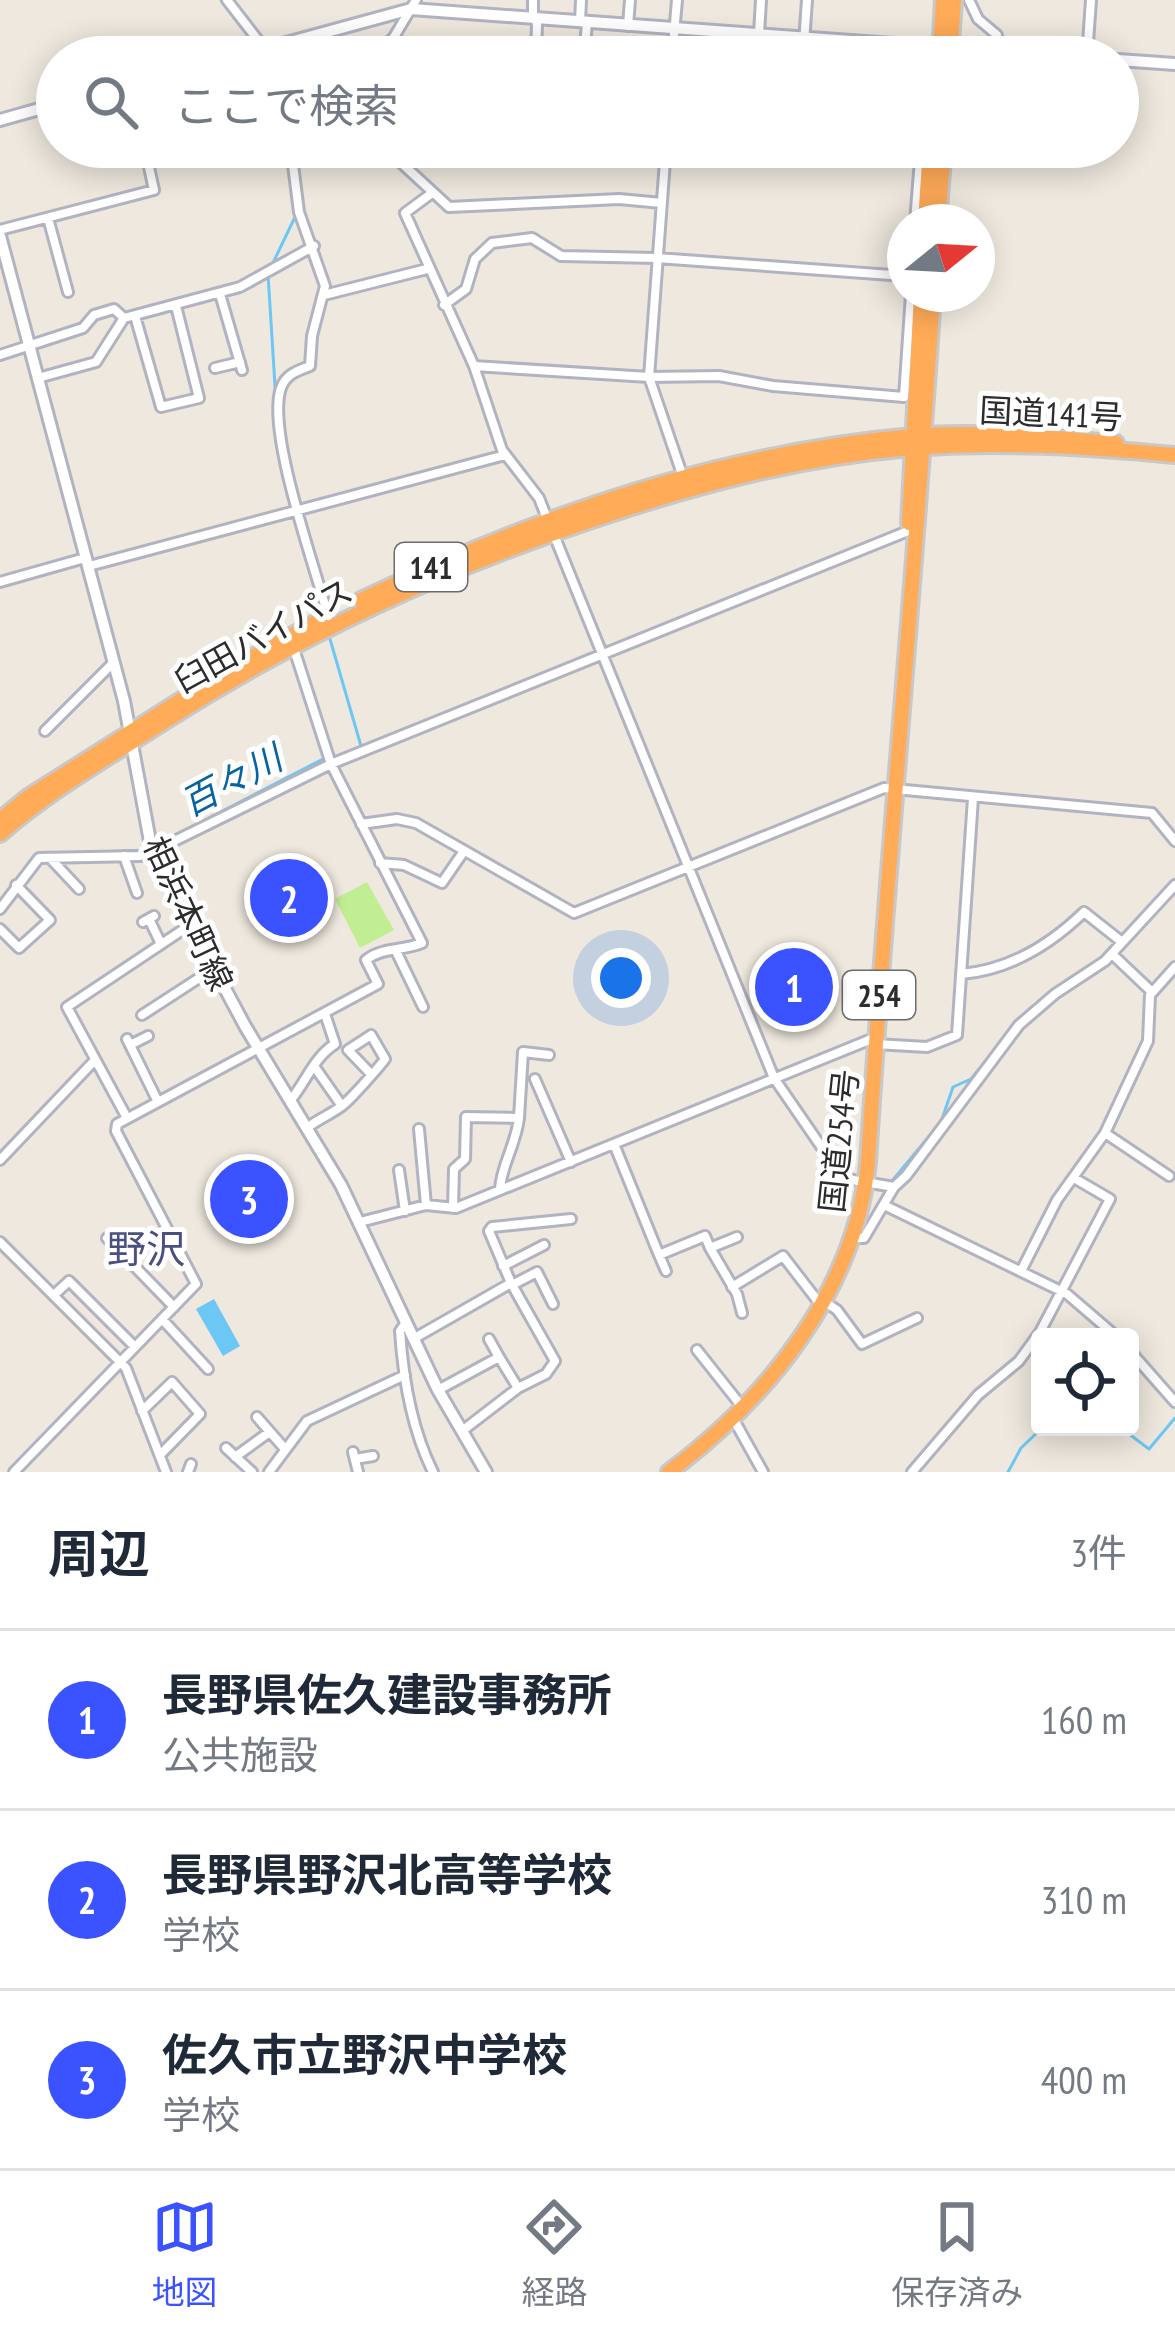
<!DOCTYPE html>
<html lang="ja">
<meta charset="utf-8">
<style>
body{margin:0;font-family:"PT Sans Narrow","Noto Sans JP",sans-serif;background:#f6f6f7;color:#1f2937}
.controls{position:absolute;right:36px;bottom:36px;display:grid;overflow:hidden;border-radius:12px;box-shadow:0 6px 30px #0003}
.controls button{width:108px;height:108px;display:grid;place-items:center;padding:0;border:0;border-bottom:3px solid #e0e1e3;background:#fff;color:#1f2937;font:60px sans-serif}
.compass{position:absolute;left:887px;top:204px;width:108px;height:108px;border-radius:50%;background:#fff;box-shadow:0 6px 30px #0003;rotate:72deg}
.you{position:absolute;left:621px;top:978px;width:42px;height:42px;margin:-30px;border:9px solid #fff;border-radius:50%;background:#1a73e8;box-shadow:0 0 0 18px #1a73e833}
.badge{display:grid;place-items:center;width:78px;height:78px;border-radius:50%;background:#3a52ff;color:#fff;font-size:39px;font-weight:700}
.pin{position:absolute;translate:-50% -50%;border:6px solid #fff;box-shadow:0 3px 12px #0006}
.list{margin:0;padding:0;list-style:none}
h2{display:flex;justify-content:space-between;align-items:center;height:156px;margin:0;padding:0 48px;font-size:51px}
h2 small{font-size:39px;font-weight:400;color:#747a83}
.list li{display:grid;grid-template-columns:78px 1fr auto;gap:36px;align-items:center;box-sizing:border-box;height:180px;padding:0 48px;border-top:3px solid #e0e1e3}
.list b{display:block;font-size:45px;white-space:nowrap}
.list p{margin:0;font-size:39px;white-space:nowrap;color:#747a83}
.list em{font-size:39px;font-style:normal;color:#747a83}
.icon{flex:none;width:66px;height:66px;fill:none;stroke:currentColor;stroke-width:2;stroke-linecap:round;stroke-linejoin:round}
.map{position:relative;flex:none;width:1175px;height:1472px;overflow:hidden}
.search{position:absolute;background:#fff;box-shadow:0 6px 30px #0003;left:36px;right:36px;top:36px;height:132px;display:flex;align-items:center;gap:30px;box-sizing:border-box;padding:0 42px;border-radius:66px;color:#747a83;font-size:45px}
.sheet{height:696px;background:#fff}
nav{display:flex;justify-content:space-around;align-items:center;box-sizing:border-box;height:168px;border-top:3px solid #e0e1e3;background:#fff;font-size:33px;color:#747a83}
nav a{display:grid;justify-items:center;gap:6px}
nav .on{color:#3a52ff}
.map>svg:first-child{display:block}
.pitch{fill:#c2ee93}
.water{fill:#6dc7f4}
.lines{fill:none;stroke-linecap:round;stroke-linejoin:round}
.stream{stroke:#6dc7f4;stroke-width:3}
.street-casing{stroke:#b2b3c0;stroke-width:14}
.secondary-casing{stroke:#b2b3c0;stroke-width:16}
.highway-casing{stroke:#c8c8c8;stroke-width:20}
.street{stroke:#fff;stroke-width:8}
.secondary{stroke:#fff;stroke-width:10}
.highway{stroke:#ffab58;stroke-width:14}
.labels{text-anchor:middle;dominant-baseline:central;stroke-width:10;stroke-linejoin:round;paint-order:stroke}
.shield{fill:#fff;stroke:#6b6b6b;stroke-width:3}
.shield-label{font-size:30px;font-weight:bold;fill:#2c2c2c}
.street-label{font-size:33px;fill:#2c2c2c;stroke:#fff}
.water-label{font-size:36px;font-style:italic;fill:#0764a4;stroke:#fff}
.quarter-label{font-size:39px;fill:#4a507f;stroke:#fff}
</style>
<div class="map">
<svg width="1175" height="1472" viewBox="0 0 1175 1472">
<rect width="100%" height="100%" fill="#eee8de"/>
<path class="pitch" d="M 367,882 L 394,930 L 360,948 L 335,899 Z"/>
<path class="water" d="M 214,1299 L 240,1346 L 223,1356 L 196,1309 Z"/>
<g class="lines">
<path class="stream" d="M 221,0 L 256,46
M 290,162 L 298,147
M 272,265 L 295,217 L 293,196
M 268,274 L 276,402
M 276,429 L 281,461
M 312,574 L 319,602
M 330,639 L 361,746 L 356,751
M 159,844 L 325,758
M 2,901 L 36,855 L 145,850
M 1103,958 L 1112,948 L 1153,985
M 871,1216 L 892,1181 L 941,1122 L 953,1087 L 971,1079 L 1019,1020 L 1070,980
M 1108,1427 L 1129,1434 L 1149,1449 L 1175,1418
M 1008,1472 L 1021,1448 L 1043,1427"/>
<g class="street-casing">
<path id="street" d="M 227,0 L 271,57
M 533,0 L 533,14 L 537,24 L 536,57
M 969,0 L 978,19 L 997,35 L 998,50
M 580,22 L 581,0
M 628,26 L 630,0
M 759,34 L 761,0
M 374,57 L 394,37 L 416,0
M 584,57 L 587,23
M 672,57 L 677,0
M 718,57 L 719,32
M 803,57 L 807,0
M 1087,57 L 1091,0
M 305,147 L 293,165 L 299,212 L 325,286 L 312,336 L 310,366 C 297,371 286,374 281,388 C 266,431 315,567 328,616
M 384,147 L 449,207 L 619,199 L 662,203
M 666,147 L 649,377 L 684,480
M 432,193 L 405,213 L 474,366 L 502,450 L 539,498 L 548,521
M 48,218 L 68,292
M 915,222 L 921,147
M 0,230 L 154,190 L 147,158
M 220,294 L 242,370
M 324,295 L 427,269
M 444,305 L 466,289 L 475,259 L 492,243 L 532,238 L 561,256 L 657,258 L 905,276
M 135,316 L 161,407 L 199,398 L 176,306
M 0,355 L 83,328 L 94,315 L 114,309 L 124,318 L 240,287 L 314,246
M 474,366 L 649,377 L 719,376 L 773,386 L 904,397 L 911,294
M 215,368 L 240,362
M 38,378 L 96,362 L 124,318
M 554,535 L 774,1078 L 840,1174 L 847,1179 L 894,1187
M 89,566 L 505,455
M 0,582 L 85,558
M 45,731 L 113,663
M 361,824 L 397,819 L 416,823 L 574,913 L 884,788 L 1152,813 L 1175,841
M 124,856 L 137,893
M 50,858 L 79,889
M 380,863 L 404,865 L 442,883 L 464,851
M 0,909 L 39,858 L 140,856 L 152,852 L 331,764 L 908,531
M 149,919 L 161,944
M 143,922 L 154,916
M 0,929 L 19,948 L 50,920 L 16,885
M 396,951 L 423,1007
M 1112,954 L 1152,992
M 961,974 C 1009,970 1050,945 1084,912 L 1122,942
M 142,1015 L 213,969
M 127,1039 L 158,1102
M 875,1044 L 927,1047 L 957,1035 L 973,798
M 130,1045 L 148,1036
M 314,1066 L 342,1106
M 535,1079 L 571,1162
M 290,1101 C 306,1082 314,1057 335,1044 L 325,1014
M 127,1118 L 67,1007 L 190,925
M 519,1118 L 523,1052 L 549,1055
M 307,1128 C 318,1119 332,1114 343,1105 C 351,1099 380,1066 385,1059 L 371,1035 L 348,1050 L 370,1073
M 419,1129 L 426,1205
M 1105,1133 L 1169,1176
M 614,1144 L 659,1255 L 705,1236 L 710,1248 L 737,1237
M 0,1160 L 95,1060
M 399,1170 L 405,1211
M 884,1205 L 1067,1294 L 1117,1337
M 453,1208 L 454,1169 L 465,1159 L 466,1117 L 519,1118 C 516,1145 501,1166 500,1189
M 360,1222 L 426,1205 L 456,1208 L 874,1038
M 107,1238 L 174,1307
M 853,1238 L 864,1238 L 894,1187 L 906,1176 L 1019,1025 L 1055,994 L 1105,961 L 1175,885
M 0,1242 L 126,1368 L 166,1472
M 710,1248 L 737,1294 L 742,1313
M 659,1255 L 666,1271
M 503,1266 L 544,1245
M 1021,1271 L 1057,1200 L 1105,1133 L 1148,1041 L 1150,995 L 1175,967
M 512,1285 L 537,1272 L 553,1304
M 732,1287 L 783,1256 L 820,1304
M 54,1295 L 69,1281 L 135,1347
M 825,1302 L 837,1310 L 862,1344 L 917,1318
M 162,1319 L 208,1369
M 405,1324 L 400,1331 C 403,1377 412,1430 433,1472
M 413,1339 L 511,1283 L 489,1231 L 492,1227 L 571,1219
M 489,1339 L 499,1357
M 697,1350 L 743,1408
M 1130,1351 L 1175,1402
M 438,1390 L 499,1357 L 518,1388
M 142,1411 L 172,1382 L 200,1414 L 160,1455
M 257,1417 L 285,1449
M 734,1420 L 763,1472
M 462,1431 L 518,1388 L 546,1374 L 555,1361 L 511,1283
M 226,1448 L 252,1472
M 353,1452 L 358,1472
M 235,1457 L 268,1433
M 355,1459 L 373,1456
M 14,1472 L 196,1284 L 116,1131 L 117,1124 L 378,984 L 366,960 C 382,947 403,951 422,943 L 331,764 L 293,646
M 188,1472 L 191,1464
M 269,1472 L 307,1421 L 405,1375
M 912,1472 L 978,1395 L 1019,1361 L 1040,1332 L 1110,1199 L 1074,1178"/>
</g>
<g class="secondary-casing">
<path id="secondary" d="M 235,57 L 411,9 L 1072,57
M 1118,60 L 1175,64
M 0,120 L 57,104
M 0,236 L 124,701 L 152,852 L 245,1026 L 341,1185 L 438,1390 L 486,1472"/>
</g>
<g class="highway-casing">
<path id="highway" d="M 940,57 L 943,0
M 950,57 L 954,0
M 925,222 L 930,147
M 938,222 L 944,147
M 909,523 L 921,294
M 361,600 C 532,518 724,452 914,436 C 981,430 1049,438 1116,443
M 229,670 L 320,620
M 0,820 L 28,797 L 205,685
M 0,834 C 50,790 109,757 165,721 C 300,635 440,570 592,520 C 696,485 801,457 911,448 C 998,441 1088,447 1175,455
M 669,1472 C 769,1397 856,1289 868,1162 C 886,872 915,584 933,294"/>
</g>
<use href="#street" class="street"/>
<use href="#secondary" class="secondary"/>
<use href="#highway" class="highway"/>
</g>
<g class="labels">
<g class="shield">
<rect x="395" y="543" width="72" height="48" rx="9"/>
<rect x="843" y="971" width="72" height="48" rx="9"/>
</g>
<g class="shield-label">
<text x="431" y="567">141</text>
<text x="879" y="995">254</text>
</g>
<g class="street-label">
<text transform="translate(1051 413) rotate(3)">国道141号</text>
<text transform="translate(263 635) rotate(-29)">臼田バイパス</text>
<text transform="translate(189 913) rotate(65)">相浜本町線</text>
<text transform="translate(838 1141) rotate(-84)">国道254号</text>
</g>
<g class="water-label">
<text transform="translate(231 780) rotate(-28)">百々川</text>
</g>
<g class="quarter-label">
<text x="146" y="1248">野沢</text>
</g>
</g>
</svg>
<div class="controls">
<button><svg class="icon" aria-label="locate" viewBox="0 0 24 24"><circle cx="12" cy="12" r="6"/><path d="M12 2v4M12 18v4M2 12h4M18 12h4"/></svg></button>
</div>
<svg class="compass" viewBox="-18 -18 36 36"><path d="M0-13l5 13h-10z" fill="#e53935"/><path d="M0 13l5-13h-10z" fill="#747a83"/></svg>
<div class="you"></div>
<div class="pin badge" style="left:794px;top:987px">1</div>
<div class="pin badge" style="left:289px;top:898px">2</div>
<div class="pin badge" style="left:249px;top:1199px">3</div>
<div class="search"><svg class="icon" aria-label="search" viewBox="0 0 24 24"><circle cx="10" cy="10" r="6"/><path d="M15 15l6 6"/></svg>ここで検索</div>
</div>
<section class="sheet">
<h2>周辺<small>3件</small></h2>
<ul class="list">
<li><span class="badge">1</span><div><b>長野県佐久建設事務所</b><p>公共施設</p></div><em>160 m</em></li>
<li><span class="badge">2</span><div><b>長野県野沢北高等学校</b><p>学校</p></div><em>310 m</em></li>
<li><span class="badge">3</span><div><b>佐久市立野沢中学校</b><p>学校</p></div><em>400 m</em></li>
</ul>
</section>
<nav>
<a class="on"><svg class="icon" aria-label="map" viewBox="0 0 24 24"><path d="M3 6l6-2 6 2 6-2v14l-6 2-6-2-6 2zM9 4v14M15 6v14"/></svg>地図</a>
<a><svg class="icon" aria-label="directions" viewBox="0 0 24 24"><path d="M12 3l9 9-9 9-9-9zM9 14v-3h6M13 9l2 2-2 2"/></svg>経路</a>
<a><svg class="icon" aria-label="saved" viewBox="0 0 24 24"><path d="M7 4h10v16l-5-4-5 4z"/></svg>保存済み</a>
</nav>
